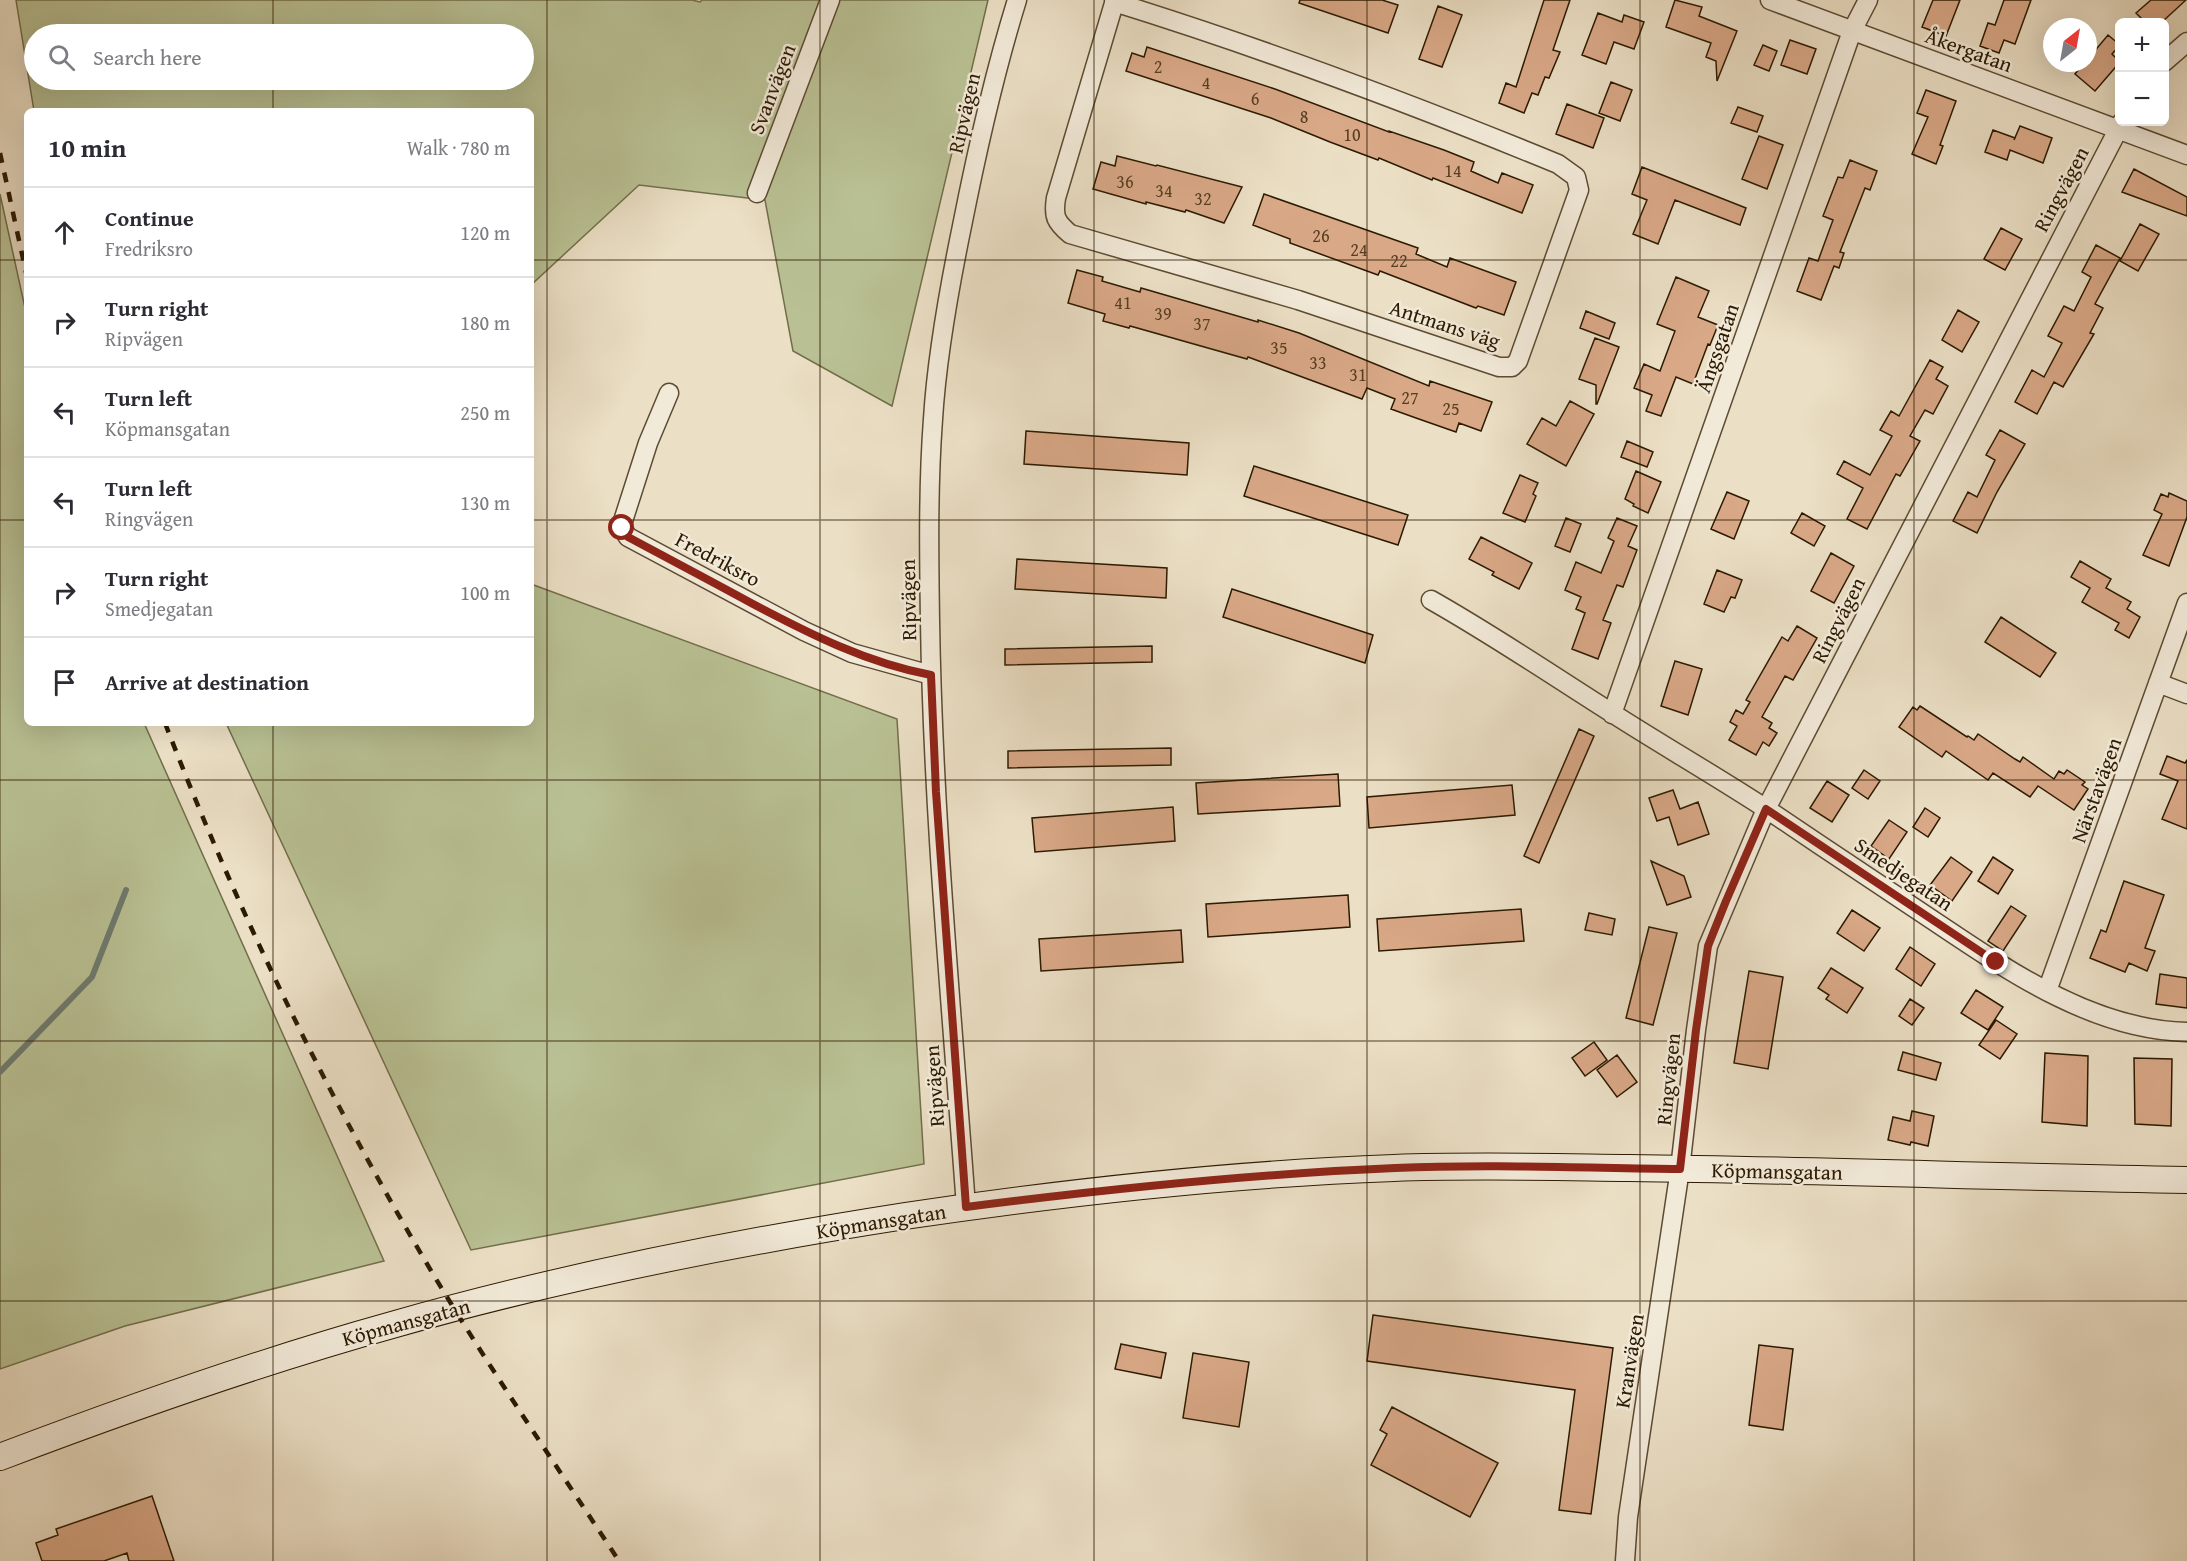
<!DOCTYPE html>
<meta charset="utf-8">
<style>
body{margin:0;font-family:"Gentium Book Plus",serif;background:#f7f7f7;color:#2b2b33}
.controls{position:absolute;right:18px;top:18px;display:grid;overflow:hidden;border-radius:9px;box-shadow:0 6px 24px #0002}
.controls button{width:54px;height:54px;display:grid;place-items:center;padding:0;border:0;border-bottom:2px solid #e1e1e2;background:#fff;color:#2b2b33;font:30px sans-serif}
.compass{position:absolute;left:2043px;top:18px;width:54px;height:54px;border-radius:50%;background:#fff;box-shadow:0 6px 24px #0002;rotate:31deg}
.stop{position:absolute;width:18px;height:18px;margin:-14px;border:4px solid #8f2418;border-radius:50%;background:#fff}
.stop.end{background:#8f2418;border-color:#fff;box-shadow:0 2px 6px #0008}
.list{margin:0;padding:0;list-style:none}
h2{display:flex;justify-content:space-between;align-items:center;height:78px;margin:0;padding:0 24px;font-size:26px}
h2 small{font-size:20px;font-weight:400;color:#7c7c81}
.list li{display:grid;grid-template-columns:39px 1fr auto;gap:18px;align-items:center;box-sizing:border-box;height:90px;padding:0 24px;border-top:2px solid #e1e1e2}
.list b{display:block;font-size:22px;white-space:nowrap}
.list p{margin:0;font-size:20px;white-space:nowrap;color:#7c7c81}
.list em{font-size:20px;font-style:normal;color:#7c7c81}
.icon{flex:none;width:33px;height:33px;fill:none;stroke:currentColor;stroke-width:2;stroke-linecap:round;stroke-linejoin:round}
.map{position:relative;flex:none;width:2187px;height:1561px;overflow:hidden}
.search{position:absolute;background:#fff;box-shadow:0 6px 24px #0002;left:24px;top:24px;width:510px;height:66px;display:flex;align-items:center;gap:15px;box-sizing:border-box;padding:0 21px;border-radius:33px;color:#7c7c81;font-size:22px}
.panel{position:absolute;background:#fff;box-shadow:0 6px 24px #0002;left:24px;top:108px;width:510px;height:618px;border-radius:9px}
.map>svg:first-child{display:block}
.green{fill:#b9c194;stroke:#726e4a;stroke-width:1.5;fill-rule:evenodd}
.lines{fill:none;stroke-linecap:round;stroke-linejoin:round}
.stream{stroke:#6d7b6f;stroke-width:6}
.building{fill:#d9a887;stroke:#2c1a01;stroke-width:1.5}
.street-casing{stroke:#5c4b32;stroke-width:21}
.secondary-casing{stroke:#2c1a01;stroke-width:28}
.street{stroke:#f2ead9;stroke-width:18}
.secondary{stroke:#f2ead9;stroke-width:26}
.rail{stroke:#2c1a01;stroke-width:4.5;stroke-dasharray:10 10;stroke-linecap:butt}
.route{stroke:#8f2418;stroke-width:8}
.grid{fill:none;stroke:#2c1a01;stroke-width:1.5;stroke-opacity:0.55}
.labels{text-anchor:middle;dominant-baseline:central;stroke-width:5;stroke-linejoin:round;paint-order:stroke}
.number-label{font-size:18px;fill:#573e22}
.street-label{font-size:21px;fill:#2c1a01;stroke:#f2ead9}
</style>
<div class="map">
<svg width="2187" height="1561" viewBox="0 0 2187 1561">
<rect width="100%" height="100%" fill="#ebdfc5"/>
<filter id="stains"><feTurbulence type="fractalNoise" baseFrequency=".00333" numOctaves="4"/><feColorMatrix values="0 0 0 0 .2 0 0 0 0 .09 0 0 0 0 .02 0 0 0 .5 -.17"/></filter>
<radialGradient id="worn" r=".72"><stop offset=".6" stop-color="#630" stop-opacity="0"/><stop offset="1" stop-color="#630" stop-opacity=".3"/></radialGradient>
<path class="green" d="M 16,0 L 692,0 L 700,2 L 702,0 L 988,0 L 892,406 L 793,351 L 765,200 L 639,185 L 531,285 L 531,111 L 34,111 ZM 34,34 L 524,34 L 524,80 L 34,80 Z
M 0,194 L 27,317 L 27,723 L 144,723 L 384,1261 L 125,1326 L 0,1369 Z
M 531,584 L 897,719 L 924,1164 L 471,1250 L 226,723 L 531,723 Z"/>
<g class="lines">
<path class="stream" d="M 0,1072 L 92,977 L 126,890"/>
</g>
<path class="building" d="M 1300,0 L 1382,0 L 1398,5 L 1388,33 L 1299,3 Z
M 1544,0 L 1570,0 L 1553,50 L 1560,52 L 1549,78 L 1545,77 L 1538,95 L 1532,93 L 1524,113 L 1499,103 L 1506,83 L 1516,87 Z
M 1675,0 L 1702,7 L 1699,16 L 1737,31 L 1717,81 L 1716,61 L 1706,57 L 1711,43 L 1666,27 Z
M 1933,0 L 1960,0 L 1946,36 L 1922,27 Z
M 2004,0 L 2031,0 L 2015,44 L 2004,40 L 1999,53 L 1980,46 L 1988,23 L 1995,25 Z
M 2151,0 L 2186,0 L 2162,22 L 2145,22 L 2136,13 Z
M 1438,6 L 1462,15 L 1442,67 L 1419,59 Z
M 1598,13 L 1622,22 L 1624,15 L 1644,22 L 1634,49 L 1614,42 L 1606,64 L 1582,55 Z
M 2108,35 L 2120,45 L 2112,54 L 2120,62 L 2095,91 L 2075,74 L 2084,63 L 2088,63 L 2088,59 Z
M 1790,40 L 1816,49 L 1807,74 L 1781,65 Z
M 1763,45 L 1777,51 L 1769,71 L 1754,65 Z
M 1147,47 L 1275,89 L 1389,132 L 1389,131 L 1444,150 L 1474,162 L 1471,171 L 1498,183 L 1502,173 L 1533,185 L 1522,213 L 1433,178 L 1432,180 L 1379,158 L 1378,160 L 1330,142 L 1271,118 L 1126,71 L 1132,53 L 1144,57 Z
M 1611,82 L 1632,90 L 1620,121 L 1599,113 Z
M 1926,90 L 1956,101 L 1940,145 L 1943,146 L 1936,164 L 1912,154 L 1928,117 L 1917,113 Z
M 1567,104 L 1604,118 L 1593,148 L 1556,134 Z
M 1738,107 L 1763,116 L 1757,132 L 1731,123 Z
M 2020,126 L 2052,138 L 2043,163 L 2010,150 L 2007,160 L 1985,152 L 1993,130 L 2015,138 L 2014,140 Z
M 1759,136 L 1783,145 L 1767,189 L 1742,179 Z
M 1117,156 L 1156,166 L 1157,165 L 1242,187 L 1224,223 L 1186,210 L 1185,212 L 1146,202 L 1146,204 L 1093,189 L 1101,162 L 1115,166 Z
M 1850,160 L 1877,171 L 1870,190 L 1865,188 L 1840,252 L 1844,253 L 1839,268 L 1834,266 L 1821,300 L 1797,291 L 1809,258 L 1818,261 L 1833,220 L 1823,216 L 1838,177 L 1843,178 Z
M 1642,167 L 1746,208 L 1740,225 L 1675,200 L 1658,244 L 1633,234 L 1647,200 L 1632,194 Z
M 2134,169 L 2187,197 L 2187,216 L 2122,192 Z
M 1264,194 L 1418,248 L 1416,254 L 1447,267 L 1450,258 L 1516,282 L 1504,315 L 1478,306 L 1476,308 L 1380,271 L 1378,275 L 1290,243 L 1290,239 L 1253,225 Z
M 2140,224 L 2159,234 L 2138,271 L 2120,261 Z
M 2001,228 L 2022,239 L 2005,270 L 1984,259 Z
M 2096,245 L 2120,258 L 2095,304 L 2103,308 L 2090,333 L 2094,334 L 2063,387 L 2054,382 L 2037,414 L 2015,402 L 2032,370 L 2044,377 L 2062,343 L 2048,336 L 2064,306 L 2074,311 L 2091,277 L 2082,272 Z
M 1077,270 L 1103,277 L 1102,281 L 1140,292 L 1141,288 L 1258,322 L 1258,320 L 1299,333 L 1429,386 L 1430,381 L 1492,402 L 1481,431 L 1459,423 L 1456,432 L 1416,418 L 1391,409 L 1395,399 L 1367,388 L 1362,399 L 1248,357 L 1247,359 L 1130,326 L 1129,328 L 1103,321 L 1105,314 L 1068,303 Z
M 1676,277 L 1709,291 L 1698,317 L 1718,325 L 1710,345 L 1708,344 L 1693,384 L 1676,377 L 1661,416 L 1646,411 L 1652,395 L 1634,388 L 1644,364 L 1660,371 L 1675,331 L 1657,324 Z
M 1958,310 L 1979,322 L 1962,352 L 1942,340 Z
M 1586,311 L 1615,323 L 1609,339 L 1580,328 Z
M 1595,338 L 1619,347 L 1597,404 L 1596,404 L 1596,385 L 1579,379 Z
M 1930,360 L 1943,367 L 1936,379 L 1948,386 L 1933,414 L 1925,410 L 1910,436 L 1920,441 L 1900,476 L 1896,474 L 1867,529 L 1847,519 L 1863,488 L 1837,474 L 1844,461 L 1870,475 L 1892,436 L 1880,430 L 1891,411 L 1899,416 Z
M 1570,401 L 1594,414 L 1566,466 L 1527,444 L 1542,418 L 1556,426 Z
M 2000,430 L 2025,444 L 1997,492 L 1977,533 L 1953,521 L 1968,492 L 1977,497 L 1995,460 L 1986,455 Z
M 1026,431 L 1189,443 L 1187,475 L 1024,464 Z
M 1627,441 L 1653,452 L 1647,467 L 1621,457 Z
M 1254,466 L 1408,515 L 1398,545 L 1244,496 Z
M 1636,471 L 1661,482 L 1648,513 L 1633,506 L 1634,504 L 1625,499 Z
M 1520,475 L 1538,483 L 1533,494 L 1536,496 L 1525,522 L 1503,513 Z
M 1727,492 L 1749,501 L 1734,539 L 1711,529 Z
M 2169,493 L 2187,501 L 2187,517 L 2169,566 L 2143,555 L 2162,514 L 2154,510 L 2161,494 L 2168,497 Z
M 1802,513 L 1825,526 L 1814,546 L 1791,533 Z
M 1566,518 L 1581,524 L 1570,552 L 1555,546 Z
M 1617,518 L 1637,526 L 1628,546 L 1637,550 L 1623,587 L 1617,585 L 1603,620 L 1611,623 L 1598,659 L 1572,649 L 1585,613 L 1576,609 L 1581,597 L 1565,590 L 1576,562 L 1601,573 L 1614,541 L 1608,538 Z
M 1481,537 L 1532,563 L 1519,589 L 1492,575 L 1494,572 L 1469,559 Z
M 1831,553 L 1854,566 L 1834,603 L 1811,591 Z
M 1017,559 L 1167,568 L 1166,598 L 1015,589 Z
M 2080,561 L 2111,579 L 2106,588 L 2131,602 L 2127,609 L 2140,617 L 2129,638 L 2115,630 L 2119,623 L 2082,602 L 2090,588 L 2071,577 Z
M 1717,570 L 1742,580 L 1735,598 L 1731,597 L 1724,612 L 1704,604 Z
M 1232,589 L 1373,635 L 1365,663 L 1223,617 Z
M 2001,617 L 2056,653 L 2040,677 L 1985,642 Z
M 1797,626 L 1817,638 L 1793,680 L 1785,676 L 1762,717 L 1772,723 L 1769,728 L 1777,733 L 1769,746 L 1763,742 L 1756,755 L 1729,740 L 1737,726 L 1730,722 L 1736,710 L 1743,714 L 1750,702 L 1746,700 L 1782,637 L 1788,641 Z
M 1152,646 L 1152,662 L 1005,665 L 1005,649 Z
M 1675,661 L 1702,669 L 1688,715 L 1661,706 Z
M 1920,706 L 1967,737 L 1968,736 L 1974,740 L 1978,734 L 2015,759 L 2020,762 L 2023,757 L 2054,779 L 2059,771 L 2064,774 L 2067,770 L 2085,782 L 2082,785 L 2088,789 L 2074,810 L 2038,786 L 2030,797 L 1993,773 L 1988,780 L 1946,751 L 1942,757 L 1899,727 L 1913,707 L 1917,710 Z
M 1579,729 L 1594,736 L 1539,863 L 1524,856 Z
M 1171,748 L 1171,765 L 1008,768 L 1008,751 Z
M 2167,756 L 2185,763 L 2187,760 L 2187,829 L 2162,819 L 2178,781 L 2160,774 Z
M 1864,770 L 1880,781 L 1868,799 L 1852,788 Z
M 1338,774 L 1340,806 L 1198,814 L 1196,783 Z
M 1827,781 L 1849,795 L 1832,822 L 1810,808 Z
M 1512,785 L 1515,815 L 1369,828 L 1367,797 Z
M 1673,790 L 1680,809 L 1698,802 L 1709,834 L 1678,845 L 1669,817 L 1657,821 L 1649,798 Z
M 1173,807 L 1175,841 L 1035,852 L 1032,818 Z
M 1925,808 L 1940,818 L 1928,837 L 1913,827 Z
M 1889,820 L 1907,832 L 1889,859 L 1871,846 Z
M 1951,857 L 1972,872 L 1952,901 L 1930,885 Z
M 1993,857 L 2013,870 L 1998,894 L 1978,881 Z
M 1651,861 L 1684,876 L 1691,897 L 1667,905 Z
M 2124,881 L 2164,895 L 2145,948 L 2155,951 L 2147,971 L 2129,963 L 2125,972 L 2090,958 L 2101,930 L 2106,932 Z
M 1348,895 L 1350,927 L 1208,937 L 1206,904 Z
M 2011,906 L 2026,916 L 2003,951 L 1988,941 Z
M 1521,909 L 1524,941 L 1379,951 L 1377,919 Z
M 1852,910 L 1880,928 L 1864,951 L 1837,933 Z
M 1589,913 L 1615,919 L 1612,935 L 1585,930 Z
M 1649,927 L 1677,933 L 1653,1025 L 1626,1018 Z
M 1181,930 L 1183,962 L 1041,971 L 1039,939 Z
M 1910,947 L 1935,964 L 1921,986 L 1896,969 Z
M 1831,968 L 1863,988 L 1847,1013 L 1826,999 L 1829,995 L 1818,988 Z
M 1749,971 L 1783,977 L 1768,1069 L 1734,1063 Z
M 2160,974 L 2187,978 L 2187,1008 L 2156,1004 Z
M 1976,990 L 2003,1007 L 1988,1030 L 1961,1013 Z
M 1910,999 L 1924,1008 L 1912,1025 L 1899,1016 Z
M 1996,1020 L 2017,1034 L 2000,1059 L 1979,1045 Z
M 1594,1042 L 1607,1060 L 1585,1076 L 1572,1058 Z
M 1903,1052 L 1941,1063 L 1936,1080 L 1898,1070 Z
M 2045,1053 L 2088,1056 L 2087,1126 L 2042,1122 Z
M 1617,1055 L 1637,1082 L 1617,1097 L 1597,1070 Z
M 2134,1058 L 2172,1059 L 2171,1126 L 2135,1124 Z
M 1912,1111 L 1934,1116 L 1928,1146 L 1911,1142 L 1910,1145 L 1888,1140 L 1893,1117 L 1910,1121 Z
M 1373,1315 L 1613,1348 L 1591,1514 L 1559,1510 L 1575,1390 L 1367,1361 Z
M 1121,1344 L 1166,1353 L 1161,1378 L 1115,1369 Z
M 1759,1345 L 1793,1349 L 1783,1430 L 1749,1425 Z
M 1193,1353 L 1249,1362 L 1239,1427 L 1183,1418 Z
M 1392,1407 L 1498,1463 L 1470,1517 L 1371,1465 L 1387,1434 L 1380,1430 Z
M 152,1496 L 174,1561 L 129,1561 L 127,1553 L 104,1561 L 42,1561 L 36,1543 L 58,1535 L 56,1529 Z"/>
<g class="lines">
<g class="street-casing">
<path id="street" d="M 1770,0 L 2187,155
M 1114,2 C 1265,49 1412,104 1558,164 L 1576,177 L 1579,190 L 1518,361 L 1512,367 L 1499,367 L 1298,300 L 1070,234 C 1056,222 1053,217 1056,198 L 1115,0
M 2164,62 L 2187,42
M 757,193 L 830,0
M 669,393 L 648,443 L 623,521 L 622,528 L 628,537 L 804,631 L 852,653 L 931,675
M 1431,600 C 1493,635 1552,675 1612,713 C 1665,747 1721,779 1774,814 C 1824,848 1874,881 1925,915 C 2003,967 2090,1030 2187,1032
M 2158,683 L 2187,694
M 1612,714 L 1852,31 L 1868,0
M 2047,991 L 2187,603
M 966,1207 C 952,1012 933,817 930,621 C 929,554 928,486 933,419 C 937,354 949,289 962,226 C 977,150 994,74 1017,0
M 1625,1561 L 1628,1517 L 1680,1169 L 1696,1030 L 1708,946 L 1766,809 L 2122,122"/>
</g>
<g class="secondary-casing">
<path id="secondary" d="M 0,1457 C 129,1408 259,1362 392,1325 C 560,1277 732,1243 905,1216 C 1067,1192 1230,1174 1394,1168 C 1472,1165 1550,1167 1629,1168 C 1815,1170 2001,1177 2187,1180"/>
</g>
<use href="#street" class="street"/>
<use href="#secondary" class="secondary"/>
<path class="rail" d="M 0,153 L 27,277
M 165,723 C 239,915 330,1102 436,1279 C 494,1375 558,1468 619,1561"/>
</g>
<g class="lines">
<path class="route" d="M 622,528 L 628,537 C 669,559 711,581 753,604 C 810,634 867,663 931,675 L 936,792 L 966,1207 C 1108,1189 1251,1174 1395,1168 C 1490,1164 1585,1168 1680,1169 L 1696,1030 L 1708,946 L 1726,901 L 1766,809 L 1996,962"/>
</g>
<path class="grid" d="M 273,0 L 273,34M 547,0 L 547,1561M 820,0 L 820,1561M 1094,0 L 1094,1561M 1367,0 L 1367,1561M 1640,0 L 1640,1561M 1914,0 L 1914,1561M 273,80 L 273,111M 0,260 L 27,260M 531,260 L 2187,260M 0,520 L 27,520M 531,520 L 2187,520M 273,723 L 273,1561M 0,780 L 2187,780M 0,1041 L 2187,1041M 0,1301 L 2187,1301"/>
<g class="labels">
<g class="number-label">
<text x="1158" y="66">2</text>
<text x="1206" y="82">4</text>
<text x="1255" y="98">6</text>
<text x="1304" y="116">8</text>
<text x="1352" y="134">10</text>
<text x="1453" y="170">14</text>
<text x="1125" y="181">36</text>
<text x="1164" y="190">34</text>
<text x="1203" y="198">32</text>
<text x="1321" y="235">26</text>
<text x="1359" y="249">24</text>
<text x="1399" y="260">22</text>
<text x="1123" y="302">41</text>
<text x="1163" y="313">39</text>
<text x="1202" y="323">37</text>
<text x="1279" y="347">35</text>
<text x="1318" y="362">33</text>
<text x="1358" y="374">31</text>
<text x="1410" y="397">27</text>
<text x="1451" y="408">25</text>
</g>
<g class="street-label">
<text transform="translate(1969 50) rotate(20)">Åkergatan</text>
<text transform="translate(772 89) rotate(-69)">Svanvägen</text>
<text transform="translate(964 113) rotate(-77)">Ripvägen</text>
<text transform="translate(2061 189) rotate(-62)">Ringvägen</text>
<text transform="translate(1445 324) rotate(18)">Antmans väg</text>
<text transform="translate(1717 348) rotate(-71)">Ängsgatan</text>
<text transform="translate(718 559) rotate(28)">Fredriksro</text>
<text transform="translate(908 600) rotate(-91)">Ripvägen</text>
<text transform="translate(1838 620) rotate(-63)">Ringvägen</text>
<text transform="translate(2096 790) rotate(-70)">Närstavägen</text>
<text transform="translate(1904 874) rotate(34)">Smedjegatan</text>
<text transform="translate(1668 1079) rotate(-84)">Ringvägen</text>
<text transform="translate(934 1086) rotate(-94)">Ripvägen</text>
<text transform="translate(1777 1171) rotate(1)">Köpmansgatan</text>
<text transform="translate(881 1221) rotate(-9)">Köpmansgatan</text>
<text transform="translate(406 1322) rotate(-15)">Köpmansgatan</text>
<text transform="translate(1629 1361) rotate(-81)">Kranvägen</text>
</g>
</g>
<rect width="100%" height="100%" filter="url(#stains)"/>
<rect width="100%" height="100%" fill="url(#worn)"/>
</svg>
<div class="controls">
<button>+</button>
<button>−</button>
</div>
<svg class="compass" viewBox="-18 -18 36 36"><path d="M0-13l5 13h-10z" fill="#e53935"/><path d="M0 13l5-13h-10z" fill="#7c7c81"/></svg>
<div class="stop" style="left:622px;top:528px"></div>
<div class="stop end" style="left:1996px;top:962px"></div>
<div class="search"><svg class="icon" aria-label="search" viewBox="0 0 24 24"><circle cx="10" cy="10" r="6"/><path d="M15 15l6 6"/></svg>Search here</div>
<section class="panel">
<h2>10 min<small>Walk · 780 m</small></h2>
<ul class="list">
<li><svg class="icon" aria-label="ahead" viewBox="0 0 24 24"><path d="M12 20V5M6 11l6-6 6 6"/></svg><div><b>Continue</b><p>Fredriksro</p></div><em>120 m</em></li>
<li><svg class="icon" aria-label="right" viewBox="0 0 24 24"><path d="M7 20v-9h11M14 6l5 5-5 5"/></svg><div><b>Turn right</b><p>Ripvägen</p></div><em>180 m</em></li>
<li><svg class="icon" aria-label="left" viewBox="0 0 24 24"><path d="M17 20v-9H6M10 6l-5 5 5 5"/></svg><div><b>Turn left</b><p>Köpmansgatan</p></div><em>250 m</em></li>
<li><svg class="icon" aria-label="left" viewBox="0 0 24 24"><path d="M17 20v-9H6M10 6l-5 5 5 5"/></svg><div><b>Turn left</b><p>Ringvägen</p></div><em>130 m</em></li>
<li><svg class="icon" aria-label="right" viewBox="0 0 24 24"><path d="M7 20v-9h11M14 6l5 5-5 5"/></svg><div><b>Turn right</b><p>Smedjegatan</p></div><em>100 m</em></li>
<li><svg class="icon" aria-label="arrive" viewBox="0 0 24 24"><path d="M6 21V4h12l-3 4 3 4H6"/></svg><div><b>Arrive at destination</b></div></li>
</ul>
</section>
</div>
